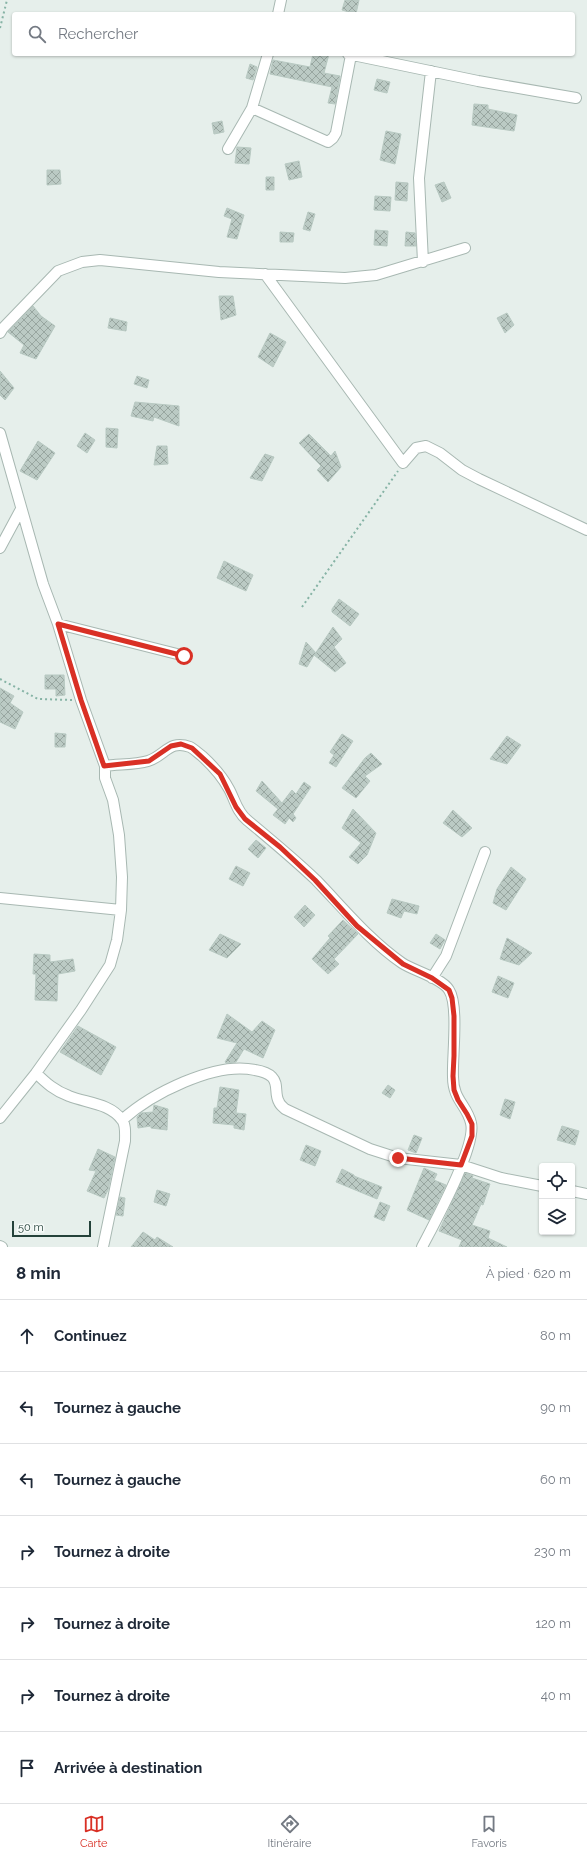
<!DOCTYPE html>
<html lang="fr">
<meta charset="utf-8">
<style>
body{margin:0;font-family:Raleway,sans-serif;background:#f6f6f7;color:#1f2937}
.controls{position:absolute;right:12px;bottom:12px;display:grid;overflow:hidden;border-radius:4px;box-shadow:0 1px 3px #0004}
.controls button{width:36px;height:36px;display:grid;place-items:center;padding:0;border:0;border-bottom:1px solid #e0e1e3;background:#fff;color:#1f2937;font:20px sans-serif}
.scale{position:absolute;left:12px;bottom:10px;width:79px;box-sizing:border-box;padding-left:4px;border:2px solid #24423a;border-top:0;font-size:11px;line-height:14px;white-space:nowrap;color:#24423a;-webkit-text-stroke:3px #f7fbf9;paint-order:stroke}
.stop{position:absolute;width:12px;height:12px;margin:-9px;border:3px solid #d93025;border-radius:50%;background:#fff}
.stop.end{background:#d93025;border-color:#fff;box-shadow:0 1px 4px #0008}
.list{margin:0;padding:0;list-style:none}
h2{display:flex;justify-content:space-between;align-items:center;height:52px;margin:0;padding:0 16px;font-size:17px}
h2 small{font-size:13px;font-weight:400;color:#747a83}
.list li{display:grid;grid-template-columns:26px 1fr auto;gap:12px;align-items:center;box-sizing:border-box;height:72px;padding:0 16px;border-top:1px solid #e0e1e3}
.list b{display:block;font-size:15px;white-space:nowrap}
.list em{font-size:13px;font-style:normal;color:#747a83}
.icon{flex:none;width:22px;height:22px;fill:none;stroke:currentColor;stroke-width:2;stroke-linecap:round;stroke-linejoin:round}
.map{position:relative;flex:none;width:587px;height:1247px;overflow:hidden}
.search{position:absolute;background:#fff;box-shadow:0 1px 3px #0004;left:12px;right:12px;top:12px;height:44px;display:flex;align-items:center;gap:10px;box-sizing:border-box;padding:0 14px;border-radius:4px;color:#747a83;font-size:15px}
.sheet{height:556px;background:#fff}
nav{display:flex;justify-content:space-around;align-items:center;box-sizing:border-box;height:56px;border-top:1px solid #e0e1e3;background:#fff;font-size:11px;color:#747a83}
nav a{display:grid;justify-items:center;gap:2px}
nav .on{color:#d93025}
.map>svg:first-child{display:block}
.building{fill:url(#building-cross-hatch);stroke:#b8c9c2}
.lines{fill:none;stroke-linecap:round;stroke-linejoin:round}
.street-casing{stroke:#a8b8b2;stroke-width:12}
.path{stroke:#86b3a5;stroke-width:2;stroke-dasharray:2 3;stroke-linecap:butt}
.street{stroke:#fff;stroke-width:10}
.route{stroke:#d93025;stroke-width:5}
</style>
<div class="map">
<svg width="587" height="1247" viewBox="0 0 587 1247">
<defs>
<pattern id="building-cross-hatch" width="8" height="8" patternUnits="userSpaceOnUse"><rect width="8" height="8" fill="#bbcac4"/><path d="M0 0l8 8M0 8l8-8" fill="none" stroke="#98a6a0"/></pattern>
</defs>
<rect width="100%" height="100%" fill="#e6efeb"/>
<path class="building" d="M 345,0 L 359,0 L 356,14 L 342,10 Z
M 313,54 L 329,54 L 324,73 L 340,76 L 335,104 L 328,103 L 332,87 L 270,74 L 273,60 L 310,67 Z
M 250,64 L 257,67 L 253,80 L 246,78 Z
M 377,79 L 390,82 L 387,93 L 374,90 Z
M 474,104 L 488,105 L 488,109 L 517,115 L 514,131 L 472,125 Z
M 222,121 L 224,132 L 214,134 L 212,123 Z
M 386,131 L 401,134 L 395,164 L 380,160 Z
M 237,147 L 251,148 L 249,164 L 235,163 Z
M 299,161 L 302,177 L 289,180 L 285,164 Z
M 47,170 L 60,170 L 61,184 L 47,185 Z
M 266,177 L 274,177 L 274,190 L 266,190 Z
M 396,182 L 408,183 L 407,201 L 395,200 Z
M 444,182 L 451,198 L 442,202 L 435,185 Z
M 375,196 L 391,197 L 390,211 L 374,210 Z
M 227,208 L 244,215 L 237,239 L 227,237 L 232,219 L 224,216 Z
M 308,212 L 315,214 L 310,231 L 303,229 Z
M 375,230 L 388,231 L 387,246 L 374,245 Z
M 280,232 L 294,233 L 293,242 L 280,242 Z
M 406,232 L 415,233 L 416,246 L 405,246 Z
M 219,296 L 233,296 L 236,315 L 221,320 Z
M 33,306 L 41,316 L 55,326 L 36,359 L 20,353 L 24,345 L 8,332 Z
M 507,313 L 514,325 L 505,333 L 497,318 Z
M 110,318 L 127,322 L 126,331 L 108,328 Z
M 270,333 L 286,342 L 273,367 L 258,357 Z
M 0,371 L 14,388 L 5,400 L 0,395 Z
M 137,376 L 149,380 L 147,388 L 134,384 Z
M 135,402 L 179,406 L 179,426 L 154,417 L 153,421 L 131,416 Z
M 106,428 L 118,429 L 117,448 L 106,447 Z
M 85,433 L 95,440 L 87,453 L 77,446 Z
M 309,434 L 331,456 L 335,451 L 341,467 L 328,482 L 317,470 L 321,466 L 299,443 Z
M 38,441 L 55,453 L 37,480 L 20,471 Z
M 157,446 L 167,446 L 168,464 L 154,465 Z
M 265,454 L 274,457 L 262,481 L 250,478 Z
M 224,561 L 253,575 L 246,591 L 217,578 Z
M 339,599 L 359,614 L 350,626 L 332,612 L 332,609 Z
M 333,627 L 342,639 L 334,647 L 346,663 L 335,672 L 314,655 L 307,667 L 299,664 L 306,642 L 316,653 L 315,654 Z
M 45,675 L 64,675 L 65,695 L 56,696 L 56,689 L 45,689 Z
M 0,688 L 14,696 L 10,703 L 23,712 L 15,729 L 0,722 Z
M 55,733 L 66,734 L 65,747 L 55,747 Z
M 342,734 L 353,741 L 336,767 L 329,763 L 334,755 L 330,752 Z
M 507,736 L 521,745 L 507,764 L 490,759 Z
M 371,753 L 382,764 L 365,776 L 370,781 L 356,798 L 342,788 L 365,758 Z
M 262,781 L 282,803 L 292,790 L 296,794 L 304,782 L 311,787 L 293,814 L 296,818 L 293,822 L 289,818 L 285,824 L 273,815 L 278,809 L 256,791 Z
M 353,809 L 376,833 L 367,855 L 358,864 L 349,857 L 361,843 L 342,828 Z
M 453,810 L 472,828 L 462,837 L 443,823 Z
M 256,840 L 266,848 L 258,858 L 248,849 Z
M 236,866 L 250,873 L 243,886 L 229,879 Z
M 511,867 L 526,879 L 506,910 L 493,903 L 497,889 Z
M 392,899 L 419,906 L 417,914 L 404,911 L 401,918 L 387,913 Z
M 305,905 L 315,915 L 304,927 L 294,917 Z
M 343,920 L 358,934 L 334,959 L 339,964 L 328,974 L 312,959 L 330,938 L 328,936 Z
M 220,934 L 241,944 L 227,958 L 209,950 Z
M 436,934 L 445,940 L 440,949 L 430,943 Z
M 507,938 L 532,953 L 519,965 L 500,959 Z
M 34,954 L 50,955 L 50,962 L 73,959 L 75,971 L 58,974 L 57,1001 L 35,1000 L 36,974 L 33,974 Z
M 498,976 L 514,983 L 508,998 L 492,992 Z
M 227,1014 L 252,1032 L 262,1021 L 275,1030 L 263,1058 L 244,1049 L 236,1062 L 226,1063 L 225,1062 L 237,1043 L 217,1038 Z
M 78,1026 L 116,1047 L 101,1075 L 60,1052 Z
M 388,1085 L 395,1090 L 390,1098 L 382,1093 Z
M 220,1087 L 239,1090 L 236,1113 L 246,1114 L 244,1130 L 234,1128 L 234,1125 L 213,1123 L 214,1108 L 217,1108 Z
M 505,1099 L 515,1102 L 510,1119 L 500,1115 Z
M 154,1105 L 168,1109 L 167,1130 L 151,1128 L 151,1126 L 138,1128 L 137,1117 L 141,1113 L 153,1112 Z
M 562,1126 L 579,1131 L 575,1145 L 557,1140 Z
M 414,1135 L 422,1138 L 416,1153 L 408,1150 Z
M 306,1145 L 321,1151 L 315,1166 L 300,1160 Z
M 98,1149 L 115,1157 L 108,1190 L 104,1198 L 87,1191 L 96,1171 L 89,1170 Z
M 424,1168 L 437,1174 L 434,1180 L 446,1185 L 429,1220 L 407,1210 Z
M 342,1169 L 354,1175 L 354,1176 L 382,1187 L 377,1199 L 336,1182 Z
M 465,1173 L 473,1176 L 472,1178 L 490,1184 L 483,1205 L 481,1204 L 472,1225 L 490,1231 L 488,1238 L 507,1247 L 459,1247 L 462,1240 L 439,1231 Z
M 157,1190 L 170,1194 L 166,1206 L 154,1202 Z
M 120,1197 L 125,1198 L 123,1216 L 116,1215 Z
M 380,1202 L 390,1206 L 384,1221 L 374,1217 Z
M 143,1232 L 155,1240 L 157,1237 L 173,1247 L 131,1247 Z"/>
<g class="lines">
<g class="street-casing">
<path id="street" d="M 278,14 L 281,0
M 348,54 L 478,81 L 576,98
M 252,108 L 328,142 L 333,138 L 336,133 L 351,55
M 228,149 L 252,108 L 268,54
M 423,262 L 419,178 L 431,71
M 265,274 L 403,463 L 416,448 L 426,446 L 440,453 L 462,470 L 479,479 L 587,530
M 0,333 L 3,328 L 58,271 L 82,262 L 100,260 L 219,272 L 345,278 L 376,275 L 465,248
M 0,433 L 43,584 L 58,624 L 81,700 L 105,766 L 105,778 L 113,800 L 119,835 L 122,877 L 121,910 L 117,940 L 110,965 L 81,1010 L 36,1073 L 0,1118
M 0,548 L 21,509
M 58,624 L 185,656
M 105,766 C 118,764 135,765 148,761 C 165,756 169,739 190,747 C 194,749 198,753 202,756 C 213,766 222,776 229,789 C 235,800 237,812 247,820 C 271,840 294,859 316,880 C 344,909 369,940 402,963 C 414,971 442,978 449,990 C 459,1005 452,1058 453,1077 C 453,1100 467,1105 471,1123 C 477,1146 434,1224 422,1247
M 0,898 L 121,910
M 432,978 L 446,956 L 485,852
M 36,1073 C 46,1083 55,1091 69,1096 C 86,1103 110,1103 122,1120 C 126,1125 125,1134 125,1141 L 103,1247
M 122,1120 C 151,1094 215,1061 255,1070 C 261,1071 268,1073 272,1077 C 279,1084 274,1094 279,1102 C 280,1105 283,1107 285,1109 L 370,1149 L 398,1158 L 461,1165 L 501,1178 L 542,1186
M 572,1191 L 587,1194
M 0,1246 L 2,1247"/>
</g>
<path class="path" d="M 0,28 L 7,0
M 302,607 L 398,471
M 0,679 L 38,699 L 72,700"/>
<use href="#street" class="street"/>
</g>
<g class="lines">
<path class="route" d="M 184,656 L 58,624 L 81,700 L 104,766 L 149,761 L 171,746 L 181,744 L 192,748 L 220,774 L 236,807 L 245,819 L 280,847 L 315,880 L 357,926 L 403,964 L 432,978 L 449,990 L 452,998 L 454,1016 L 454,1056 L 453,1076 L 454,1090 L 458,1100 L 467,1114 L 472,1124 L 472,1136 L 461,1165 L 398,1158"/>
</g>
</svg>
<div class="controls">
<button><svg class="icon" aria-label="locate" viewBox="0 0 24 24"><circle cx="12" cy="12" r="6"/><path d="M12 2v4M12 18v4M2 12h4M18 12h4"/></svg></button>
<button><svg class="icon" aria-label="layers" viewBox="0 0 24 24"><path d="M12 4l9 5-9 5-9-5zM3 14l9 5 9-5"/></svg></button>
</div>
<div class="scale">50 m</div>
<div class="stop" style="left:184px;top:656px"></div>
<div class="stop end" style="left:398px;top:1158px"></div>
<div class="search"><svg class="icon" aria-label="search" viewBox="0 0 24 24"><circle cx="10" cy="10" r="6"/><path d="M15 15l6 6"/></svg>Rechercher</div>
</div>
<section class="sheet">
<h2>8 min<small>À pied · 620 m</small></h2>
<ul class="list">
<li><svg class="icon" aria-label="ahead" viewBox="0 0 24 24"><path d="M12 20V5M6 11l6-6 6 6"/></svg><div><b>Continuez</b></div><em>80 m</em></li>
<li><svg class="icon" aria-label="left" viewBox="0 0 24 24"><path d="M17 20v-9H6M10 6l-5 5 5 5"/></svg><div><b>Tournez à gauche</b></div><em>90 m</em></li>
<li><svg class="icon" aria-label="left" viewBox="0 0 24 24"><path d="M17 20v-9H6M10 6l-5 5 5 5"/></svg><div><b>Tournez à gauche</b></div><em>60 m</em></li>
<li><svg class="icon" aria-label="right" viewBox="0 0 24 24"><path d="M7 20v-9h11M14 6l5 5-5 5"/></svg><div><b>Tournez à droite</b></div><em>230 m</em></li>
<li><svg class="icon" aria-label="right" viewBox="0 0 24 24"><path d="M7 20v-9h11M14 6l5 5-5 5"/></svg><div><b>Tournez à droite</b></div><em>120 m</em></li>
<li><svg class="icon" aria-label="right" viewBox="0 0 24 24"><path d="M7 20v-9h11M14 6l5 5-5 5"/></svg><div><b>Tournez à droite</b></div><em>40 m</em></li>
<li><svg class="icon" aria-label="arrive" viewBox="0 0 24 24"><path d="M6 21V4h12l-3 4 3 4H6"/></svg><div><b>Arrivée à destination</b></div></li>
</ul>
</section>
<nav>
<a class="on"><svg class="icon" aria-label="map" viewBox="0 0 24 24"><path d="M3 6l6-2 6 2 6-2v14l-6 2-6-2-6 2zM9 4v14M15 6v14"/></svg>Carte</a>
<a><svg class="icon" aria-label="directions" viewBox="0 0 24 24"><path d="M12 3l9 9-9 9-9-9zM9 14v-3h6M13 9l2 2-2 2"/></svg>Itinéraire</a>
<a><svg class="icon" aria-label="saved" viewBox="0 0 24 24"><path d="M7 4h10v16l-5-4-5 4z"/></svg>Favoris</a>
</nav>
